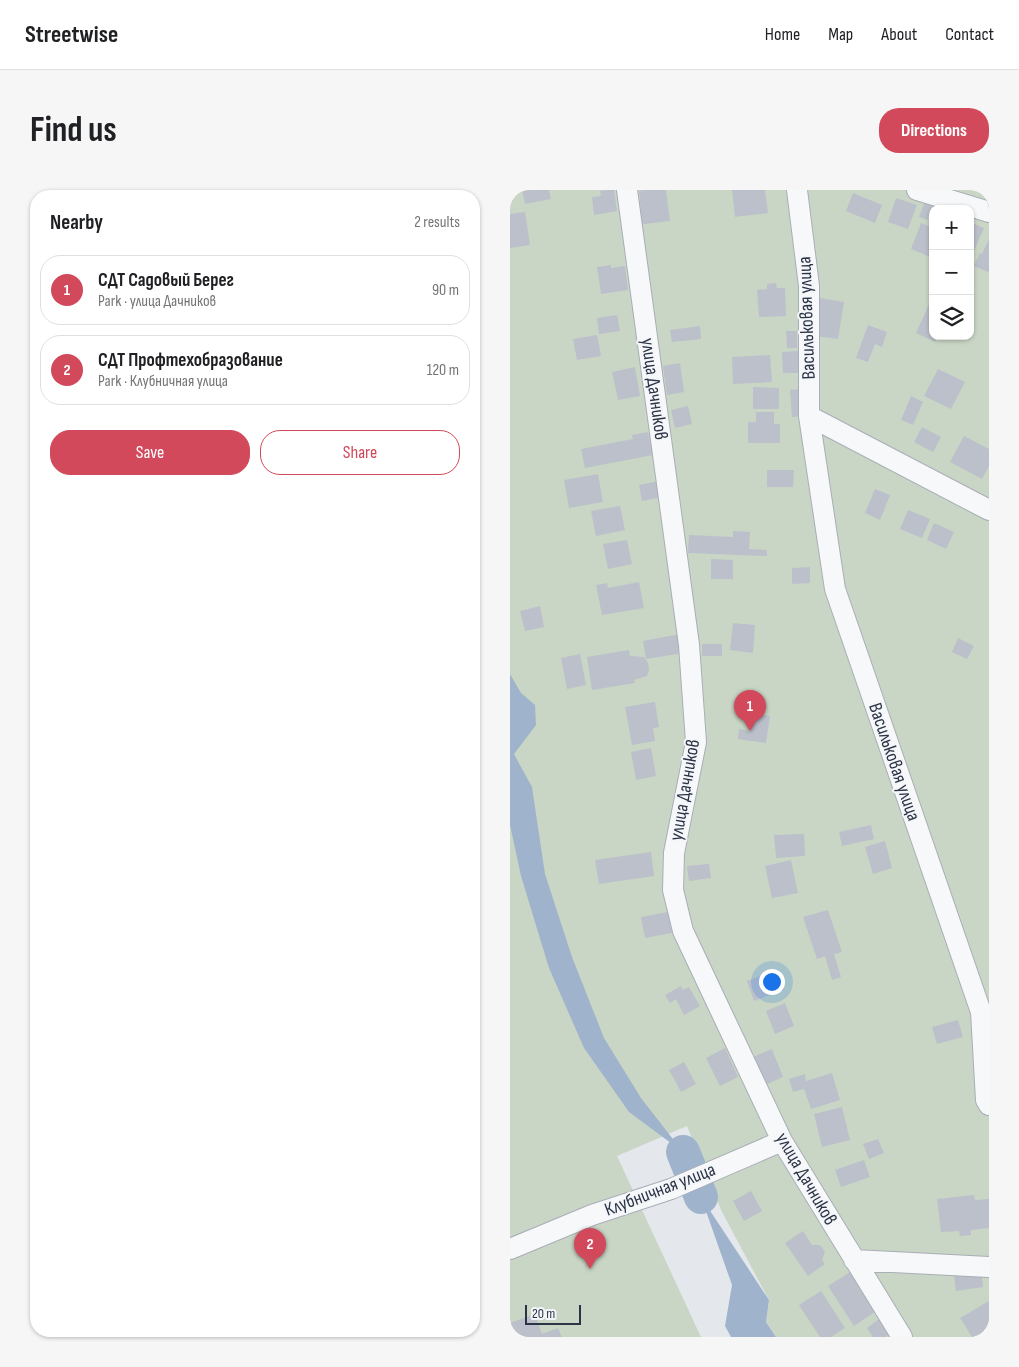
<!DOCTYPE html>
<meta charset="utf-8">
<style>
body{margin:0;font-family:"Sofia Sans Condensed",sans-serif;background:#f6f6f6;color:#202124}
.controls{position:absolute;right:15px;top:15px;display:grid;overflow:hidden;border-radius:10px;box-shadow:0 1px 4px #0004}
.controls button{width:45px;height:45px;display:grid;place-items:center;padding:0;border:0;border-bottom:1px solid #e0e0e0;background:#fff;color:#202124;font:25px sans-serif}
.scale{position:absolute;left:15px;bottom:12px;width:56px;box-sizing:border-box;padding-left:5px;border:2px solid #2b3445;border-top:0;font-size:14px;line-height:18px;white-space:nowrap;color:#2b3445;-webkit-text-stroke:4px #f4f6f9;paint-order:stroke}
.you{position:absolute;left:261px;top:791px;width:18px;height:18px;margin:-12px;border:4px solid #fff;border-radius:50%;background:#1a73e8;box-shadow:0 0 0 8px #1a73e833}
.badge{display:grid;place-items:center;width:32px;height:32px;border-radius:50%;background:#d1495b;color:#fff;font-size:16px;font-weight:700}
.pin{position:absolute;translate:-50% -41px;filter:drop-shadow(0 1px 2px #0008)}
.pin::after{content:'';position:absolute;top:26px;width:18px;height:15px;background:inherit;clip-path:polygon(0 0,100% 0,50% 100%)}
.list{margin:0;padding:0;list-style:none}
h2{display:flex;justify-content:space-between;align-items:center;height:65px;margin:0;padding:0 20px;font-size:21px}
h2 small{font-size:16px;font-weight:400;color:#757577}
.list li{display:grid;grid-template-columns:32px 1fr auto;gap:15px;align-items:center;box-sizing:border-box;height:70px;margin:0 10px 10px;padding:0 10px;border:1px solid #e0e0e0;border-radius:20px}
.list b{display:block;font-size:19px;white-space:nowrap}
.list p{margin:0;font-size:16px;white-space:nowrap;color:#757577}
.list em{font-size:16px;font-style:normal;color:#757577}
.actions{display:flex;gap:10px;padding:15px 20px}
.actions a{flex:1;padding:11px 0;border:1px solid #d1495b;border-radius:20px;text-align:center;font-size:18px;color:#d1495b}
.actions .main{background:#d1495b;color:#fff}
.icon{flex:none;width:28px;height:28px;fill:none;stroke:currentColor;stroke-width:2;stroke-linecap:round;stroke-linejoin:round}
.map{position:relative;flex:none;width:479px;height:1147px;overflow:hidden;border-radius:20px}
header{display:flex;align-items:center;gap:30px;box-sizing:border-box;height:70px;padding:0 25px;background:#fff;border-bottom:1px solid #e0e0e0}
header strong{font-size:24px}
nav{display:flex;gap:28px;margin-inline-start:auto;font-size:18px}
.intro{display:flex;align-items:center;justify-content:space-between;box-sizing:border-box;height:120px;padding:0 30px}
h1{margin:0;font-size:35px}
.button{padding:12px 22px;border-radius:20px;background:#d1495b;color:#fff;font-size:18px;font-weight:700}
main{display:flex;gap:30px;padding:0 30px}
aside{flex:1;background:#fff;border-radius:20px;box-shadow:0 1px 4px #0004}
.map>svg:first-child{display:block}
.green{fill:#c9d6c5;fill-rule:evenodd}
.water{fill:#9fb4cc}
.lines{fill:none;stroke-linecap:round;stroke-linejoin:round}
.river{stroke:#9fb4cc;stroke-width:34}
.building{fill:#bbc0ca}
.minor-casing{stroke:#a9aeb7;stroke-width:22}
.minor{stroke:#f7f8fa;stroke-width:20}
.labels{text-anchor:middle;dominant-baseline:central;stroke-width:4;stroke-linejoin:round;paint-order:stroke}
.street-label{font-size:19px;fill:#2b3445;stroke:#f4f6f9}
</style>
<header>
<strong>Streetwise</strong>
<nav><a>Home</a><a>Map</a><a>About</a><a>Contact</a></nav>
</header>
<div class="intro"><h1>Find us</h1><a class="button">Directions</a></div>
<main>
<aside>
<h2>Nearby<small>2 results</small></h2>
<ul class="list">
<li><span class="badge">1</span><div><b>СДТ Садовый Берег</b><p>Park · улица Дачников</p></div><em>90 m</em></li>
<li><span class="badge">2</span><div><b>СДТ Профтехобразование</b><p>Park · Клубничная улица</p></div><em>120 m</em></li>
</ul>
<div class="actions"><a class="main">Save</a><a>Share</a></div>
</aside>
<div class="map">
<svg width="479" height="1147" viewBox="0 0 479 1147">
<rect width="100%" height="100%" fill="#e4e7ec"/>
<path class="green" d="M 0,0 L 479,0 L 479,1147 L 266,1147 L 256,1132 L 259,1110 L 212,1022 L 177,936 L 107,966 L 191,1147 L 0,1147 ZM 423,19 L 460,19 L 460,146 L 423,146 Z"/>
<path class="water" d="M 0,484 L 11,503 L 25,515 L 26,535 L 4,564 L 22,597 L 35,684 L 62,767 L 94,848 L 131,908 L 173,962 L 119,922 L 74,858 L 39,778 L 11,686 L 0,635 Z
M 191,1007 L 259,1110 L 256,1132 L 266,1147 L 221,1147 L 215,1136 L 222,1095 Z"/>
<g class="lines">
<path class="river" d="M 173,962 L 191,1007"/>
</g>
<path class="building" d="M 12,0 L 39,0 L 41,9 L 15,14 Z
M 98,0 L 104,0 L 107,21 L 84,25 L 82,7 L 91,6 L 90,1 Z
M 134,0 L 156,0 L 160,31 L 126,35 L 124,21 L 131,20 L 129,1 Z
M 222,0 L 255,0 L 258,23 L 225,27 Z
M 343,3 L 372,15 L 365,33 L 336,21 Z
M 386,8 L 407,15 L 398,39 L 378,32 Z
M 416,9 L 424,12 L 417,30 L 409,27 Z
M 15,22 L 20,55 L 0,58 L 0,24 Z
M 460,32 L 474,38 L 464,61 L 460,59 Z
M 411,33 L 423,38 L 423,68 L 401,59 Z
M 479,49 L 479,81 L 478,82 L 464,76 L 470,63 L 472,64 Z
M 101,75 L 101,78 L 115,76 L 118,100 L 91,104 L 87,77 Z
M 266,93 L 267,98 L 275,98 L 276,126 L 249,127 L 247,100 L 257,99 L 257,94 Z
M 310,108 L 334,112 L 328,149 L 305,146 Z
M 421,110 L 423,111 L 423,146 L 428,146 L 425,152 L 406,143 Z
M 107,125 L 110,141 L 89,144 L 87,128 Z
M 358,135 L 377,142 L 372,157 L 365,154 L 358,172 L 346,168 Z
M 190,136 L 191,149 L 162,152 L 160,140 Z
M 276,141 L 287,141 L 287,158 L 277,158 Z
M 87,145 L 91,166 L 67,170 L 63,149 Z
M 288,161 L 289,183 L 273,183 L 272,162 Z
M 260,165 L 262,192 L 223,194 L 222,167 Z
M 170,173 L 174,202 L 157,205 L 153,176 Z
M 125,177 L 130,206 L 108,210 L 102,182 Z
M 428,179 L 455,192 L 441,219 L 414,206 Z
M 243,197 L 269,198 L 269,219 L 243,219 Z
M 291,199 L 292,226 L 282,227 L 280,200 Z
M 401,206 L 413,212 L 403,235 L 391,230 Z
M 178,216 L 182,234 L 165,238 L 161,220 Z
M 246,222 L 264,222 L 264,234 L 270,234 L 270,253 L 238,253 L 238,232 L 246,232 Z
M 412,237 L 431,247 L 423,262 L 404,252 Z
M 138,242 L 143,265 L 75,278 L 71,259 L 123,249 L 122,245 Z
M 454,246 L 479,259 L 479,276 L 472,289 L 440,272 Z
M 257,280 L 284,280 L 283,297 L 257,297 Z
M 88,284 L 93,312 L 59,318 L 54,290 Z
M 149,291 L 152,307 L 132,311 L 129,295 Z
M 365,299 L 380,305 L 370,330 L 355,323 Z
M 110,316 L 115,340 L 86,346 L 81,321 Z
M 398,320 L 420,329 L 412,348 L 390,339 Z
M 424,333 L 444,342 L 436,359 L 417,350 Z
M 223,341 L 240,342 L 239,359 L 257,360 L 257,366 L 178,363 L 179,345 L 223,347 Z
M 117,350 L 122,374 L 98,379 L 93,354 Z
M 201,369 L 223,370 L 223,389 L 201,389 Z
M 300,377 L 300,393 L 282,394 L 282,378 Z
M 129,392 L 134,418 L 92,425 L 86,395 L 97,393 L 98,398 Z
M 30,416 L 34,437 L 15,441 L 10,421 Z
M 223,433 L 245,435 L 243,463 L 220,460 Z
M 170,444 L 173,463 L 136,469 L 133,451 Z
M 448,448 L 464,456 L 457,469 L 442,462 Z
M 192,454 L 212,454 L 212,466 L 192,466 Z
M 119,460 L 120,466 L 134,467 L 138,473 L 139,480 L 137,486 L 124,490 L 125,493 L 82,500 L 77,467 Z
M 70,464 L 76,495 L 57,499 L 51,468 Z
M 145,512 L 149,537 L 143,538 L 145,551 L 122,555 L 115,517 Z
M 242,523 L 260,526 L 256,553 L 228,549 L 229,539 L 240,541 Z
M 141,558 L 146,586 L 126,590 L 121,562 Z
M 361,635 L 364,649 L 332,656 L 329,642 Z
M 294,644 L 295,666 L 266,668 L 264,645 Z
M 375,651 L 382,678 L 363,684 L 355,657 Z
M 141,662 L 144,686 L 89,694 L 85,670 Z
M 281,670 L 288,703 L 262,708 L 255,676 Z
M 199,674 L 201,688 L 179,691 L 177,676 Z
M 318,720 L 332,762 L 324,764 L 331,787 L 322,790 L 315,766 L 307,769 L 293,727 Z
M 158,722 L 162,743 L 135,748 L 131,727 Z
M 267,780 L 274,800 L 244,811 L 237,791 Z
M 171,796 L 173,800 L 179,797 L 190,816 L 174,825 L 166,809 L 160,813 L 155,805 Z
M 275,813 L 284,836 L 265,844 L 256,821 Z
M 448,830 L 453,847 L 427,854 L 422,837 Z
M 215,858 L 228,887 L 210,896 L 196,868 Z
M 262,859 L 273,887 L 255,895 L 243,867 Z
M 174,872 L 186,894 L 171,902 L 159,880 Z
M 322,883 L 330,910 L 301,919 L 294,899 L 283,902 L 279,889 L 295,884 L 296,891 Z
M 332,917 L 340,950 L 312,957 L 304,924 Z
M 368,949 L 374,963 L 359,969 L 353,954 Z
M 354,970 L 360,987 L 331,997 L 325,980 Z
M 241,1001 L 252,1021 L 234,1031 L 223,1011 Z
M 464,1005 L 465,1010 L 479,1009 L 479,1038 L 461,1040 L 461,1045 L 450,1046 L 449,1041 L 431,1042 L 427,1009 Z
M 293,1041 L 302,1055 L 310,1055 L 315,1062 L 312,1070 L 315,1074 L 298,1086 L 275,1053 Z
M 471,1081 L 473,1097 L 446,1101 L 444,1085 Z
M 340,1082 L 366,1121 L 344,1136 L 318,1096 Z
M 311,1101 L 335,1138 L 321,1147 L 310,1147 L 289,1115 Z
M 479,1111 L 479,1147 L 462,1147 L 450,1128 Z
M 25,1124 L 32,1144 L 48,1138 L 52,1147 L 0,1147 L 0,1133 Z
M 369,1129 L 379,1145 L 376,1147 L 363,1147 L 357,1138 Z"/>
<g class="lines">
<g class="minor-casing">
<path id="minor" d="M 117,0 L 179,455 L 186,552 L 164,663 L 163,700 L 173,741 L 272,951 L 392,1147
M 287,0 L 299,96 L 299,226 L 325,399 L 471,822 L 476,910 L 479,915
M 407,0 L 479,22
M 299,226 L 479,320
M 0,1059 L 82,1025 L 161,999 L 272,951
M 344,1070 L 479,1077"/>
</g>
<use href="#minor" class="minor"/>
</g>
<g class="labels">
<g class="street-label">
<text transform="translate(297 128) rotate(-92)">Васильковая улица</text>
<text transform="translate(144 199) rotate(82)">улица Дачников</text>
<text transform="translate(384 572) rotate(71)">Васильковая улица</text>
<text transform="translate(175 600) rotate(-80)">улица Дачников</text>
<text transform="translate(296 989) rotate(60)">улица Дачников</text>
<text transform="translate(150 1000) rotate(-21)">Клубничная улица</text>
</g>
</g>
</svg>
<div class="controls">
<button>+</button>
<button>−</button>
<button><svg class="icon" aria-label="layers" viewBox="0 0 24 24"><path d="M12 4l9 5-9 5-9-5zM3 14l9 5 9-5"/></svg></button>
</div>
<div class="scale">20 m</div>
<div class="you"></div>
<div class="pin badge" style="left:240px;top:541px">1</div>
<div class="pin badge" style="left:80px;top:1079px">2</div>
</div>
</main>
